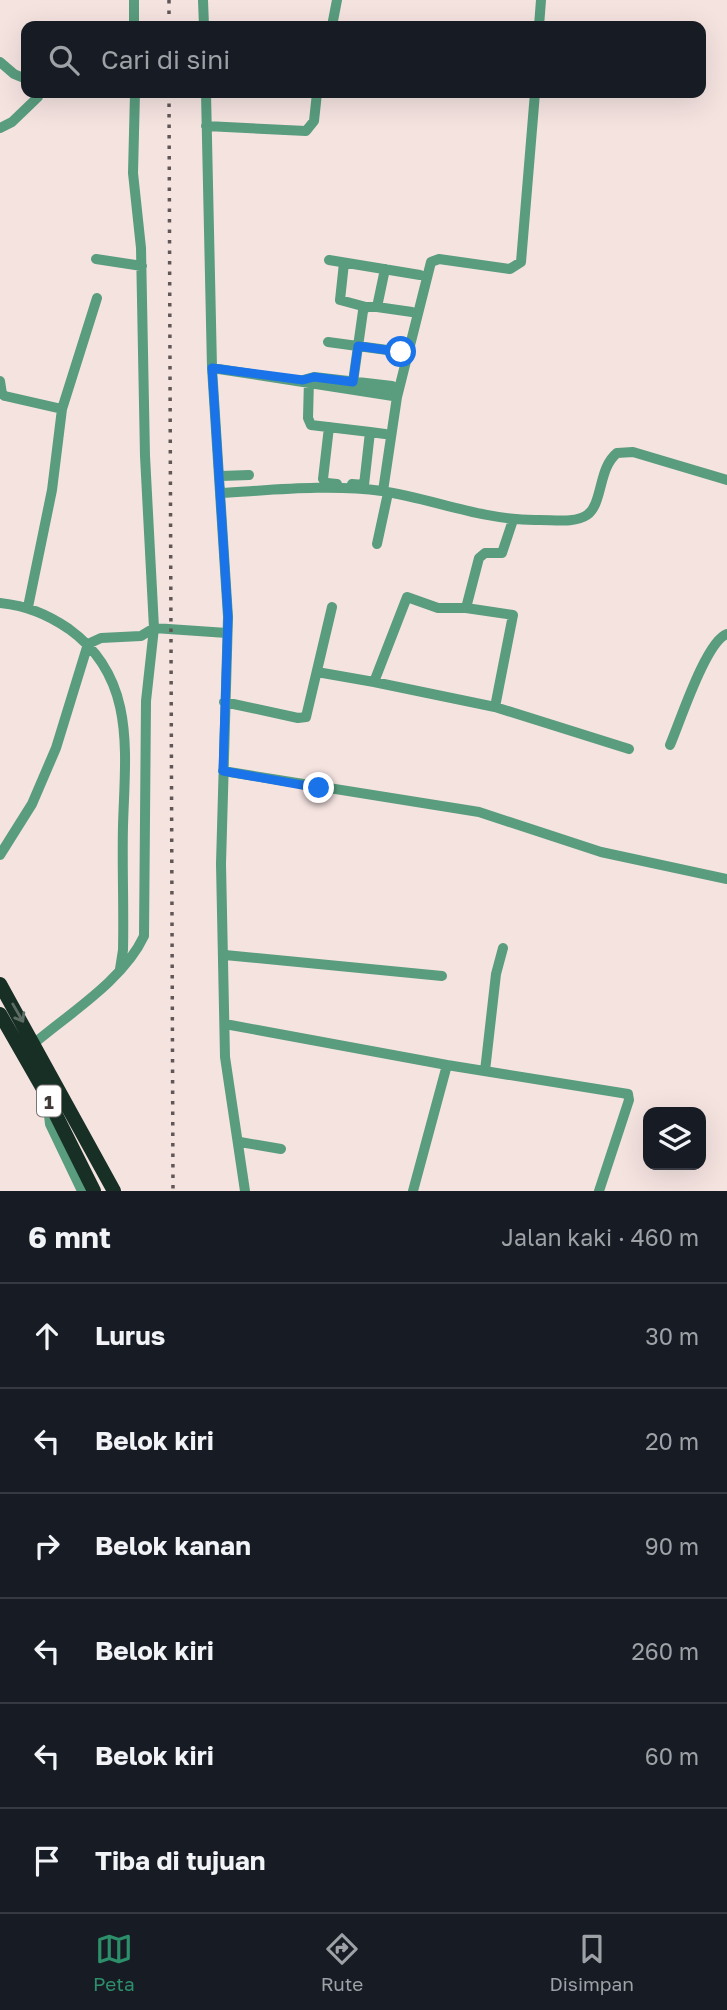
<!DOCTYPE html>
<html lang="id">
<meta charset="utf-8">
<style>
body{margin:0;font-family:"Golos Text",sans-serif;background:#242831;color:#f1f3f6}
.controls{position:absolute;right:21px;bottom:21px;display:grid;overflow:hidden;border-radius:14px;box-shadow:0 7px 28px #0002}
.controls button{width:63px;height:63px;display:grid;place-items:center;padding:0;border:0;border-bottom:2px solid #363941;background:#171b24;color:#f1f3f6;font:35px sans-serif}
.stop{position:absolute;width:21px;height:21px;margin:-16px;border:5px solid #1a73e8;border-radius:50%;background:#fff}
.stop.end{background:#1a73e8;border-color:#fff;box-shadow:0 2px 7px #0008}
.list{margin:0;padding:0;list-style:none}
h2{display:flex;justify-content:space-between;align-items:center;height:91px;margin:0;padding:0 28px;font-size:30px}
h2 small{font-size:23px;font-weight:400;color:#9ea1a6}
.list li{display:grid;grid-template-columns:46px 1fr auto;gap:21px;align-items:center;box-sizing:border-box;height:105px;padding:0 28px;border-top:2px solid #363941}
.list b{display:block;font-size:26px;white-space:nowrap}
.list em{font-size:23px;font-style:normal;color:#9ea1a6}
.icon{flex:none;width:38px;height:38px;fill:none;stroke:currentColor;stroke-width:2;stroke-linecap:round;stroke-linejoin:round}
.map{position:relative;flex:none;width:727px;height:1191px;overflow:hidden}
.search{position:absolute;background:#171b24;box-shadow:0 7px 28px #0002;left:21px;right:21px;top:21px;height:77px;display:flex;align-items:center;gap:18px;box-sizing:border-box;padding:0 24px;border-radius:14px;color:#9ea1a6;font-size:26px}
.sheet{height:721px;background:#171b24}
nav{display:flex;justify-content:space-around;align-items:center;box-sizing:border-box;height:98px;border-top:2px solid #363941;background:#171b24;font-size:19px;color:#9ea1a6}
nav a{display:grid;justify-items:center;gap:4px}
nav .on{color:#2d8f6a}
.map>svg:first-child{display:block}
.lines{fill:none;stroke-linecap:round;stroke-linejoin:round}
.minor{stroke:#599c7e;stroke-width:10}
.highway{stroke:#172f25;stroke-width:14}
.rail{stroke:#5f5655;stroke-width:3.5;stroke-dasharray:3.5 7;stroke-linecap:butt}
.oneway{stroke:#5d6d66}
.route{stroke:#1a73e8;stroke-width:9}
.labels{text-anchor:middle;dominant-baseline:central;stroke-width:7;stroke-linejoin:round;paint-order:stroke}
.shield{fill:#fff;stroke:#7a7574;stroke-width:2}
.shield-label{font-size:19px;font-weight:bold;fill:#413a39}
</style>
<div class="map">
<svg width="727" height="1191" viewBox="0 0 727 1191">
<rect width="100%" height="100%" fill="#f5e3e0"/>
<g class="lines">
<path class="minor" d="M 134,0 L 134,26
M 203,0 L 204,26
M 332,26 L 337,0
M 539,26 L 541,0
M 0,62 L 14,74 L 26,79
M 206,93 L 212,368 L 228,617 L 221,864 L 225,1057 L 245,1191
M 206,126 L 306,131 L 314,121 L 317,93
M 0,128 L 12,122 L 38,97
M 96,259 L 142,266
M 329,260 L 420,275
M 344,263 L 340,300 L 366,307
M 377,307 L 412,312
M 328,342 L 402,352
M 212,368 L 393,396 L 392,386 L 314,377 L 303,380
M 309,379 L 308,418 L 311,425 L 370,432 L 364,485 L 352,484
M 0,381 L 2,394 L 5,396 L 62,409
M 353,382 L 363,311 L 366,307 L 377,307 L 385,269
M 329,427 L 323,479 L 327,483 L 337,484
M 370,432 L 385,434
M 221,476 L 249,475
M 383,491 L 397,397 L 431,262 L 439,259 L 510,269 L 521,262 L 535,93
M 221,493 C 274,490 330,484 382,491 C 433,499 482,520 535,520 C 550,519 574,524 587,515 C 603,504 598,468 617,453 L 633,452 L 727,480
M 513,520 L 502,553 L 485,553 L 479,558 L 466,608 L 438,608 L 407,597 L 374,682 L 495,707 L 629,749
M 377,544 L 388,493
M 0,603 C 27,606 47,614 69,629 C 137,678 125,753 123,826 C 122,867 124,908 123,950 L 120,969
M 28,607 L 52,490 L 62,409 L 97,298
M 466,608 L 513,615 L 495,707
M 317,672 L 374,682
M 224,702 L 298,718 L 306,717 L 332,607
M 670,745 C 680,722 706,641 727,634
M 223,771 L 479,812 L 601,852 L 727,879
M 0,855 L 32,804 L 56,748 L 88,644 L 101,638 L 141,636 L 154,628 L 227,633
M 225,955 L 442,976
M 225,1024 L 447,1065
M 31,1046 C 68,1014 123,981 144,936 L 146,701 L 154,628 L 145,456 L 141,248 L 133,173 L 135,93
M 485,1071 L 496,974 L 503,948
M 47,1099 L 50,1124 L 82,1191
M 240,1142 L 281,1149
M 413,1191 L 447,1065 L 628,1094 L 629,1100 L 599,1191"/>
<path class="highway" d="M 0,984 L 114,1191
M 0,1014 L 43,1089 L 94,1191"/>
<path class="rail" d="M 169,0 L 169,26
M 169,93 L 173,1191"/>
</g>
<defs><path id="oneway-shaft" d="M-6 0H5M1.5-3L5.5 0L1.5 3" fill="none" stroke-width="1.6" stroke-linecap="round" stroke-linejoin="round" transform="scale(1.75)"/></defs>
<use class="oneway" href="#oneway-shaft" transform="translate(18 1013) rotate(60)"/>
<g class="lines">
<path class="route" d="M 319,788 L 223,771 L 228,617 L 212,368 L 303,380 L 314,377 L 353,382 L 358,346 L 401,352"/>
</g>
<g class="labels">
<rect class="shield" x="37" y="1085.5" width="24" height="31" rx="5"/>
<g class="shield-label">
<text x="49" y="1101">1</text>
</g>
</g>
</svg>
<div class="controls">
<button><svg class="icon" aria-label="layers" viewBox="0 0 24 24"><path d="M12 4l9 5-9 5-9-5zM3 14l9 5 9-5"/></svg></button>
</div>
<div class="stop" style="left:401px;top:352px"></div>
<div class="stop end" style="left:319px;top:788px"></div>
<div class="search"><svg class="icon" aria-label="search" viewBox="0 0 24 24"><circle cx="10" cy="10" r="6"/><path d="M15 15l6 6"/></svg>Cari di sini</div>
</div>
<section class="sheet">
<h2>6 mnt<small>Jalan kaki · 460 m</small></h2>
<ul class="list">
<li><svg class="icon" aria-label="ahead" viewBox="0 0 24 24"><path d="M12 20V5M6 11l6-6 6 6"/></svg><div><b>Lurus</b></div><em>30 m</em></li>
<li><svg class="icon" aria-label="left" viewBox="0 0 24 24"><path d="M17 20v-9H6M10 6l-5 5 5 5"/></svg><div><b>Belok kiri</b></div><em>20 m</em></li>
<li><svg class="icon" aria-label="right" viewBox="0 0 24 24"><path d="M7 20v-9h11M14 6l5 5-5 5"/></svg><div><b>Belok kanan</b></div><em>90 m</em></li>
<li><svg class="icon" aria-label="left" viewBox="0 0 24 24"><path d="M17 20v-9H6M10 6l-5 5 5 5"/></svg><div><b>Belok kiri</b></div><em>260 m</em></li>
<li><svg class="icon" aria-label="left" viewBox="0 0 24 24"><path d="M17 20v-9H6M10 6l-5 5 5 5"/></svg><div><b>Belok kiri</b></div><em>60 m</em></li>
<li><svg class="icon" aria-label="arrive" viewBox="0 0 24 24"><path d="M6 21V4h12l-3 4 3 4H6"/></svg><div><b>Tiba di tujuan</b></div></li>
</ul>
</section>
<nav>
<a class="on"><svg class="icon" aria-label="map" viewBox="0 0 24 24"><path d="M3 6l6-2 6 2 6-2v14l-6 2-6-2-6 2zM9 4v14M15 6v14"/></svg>Peta</a>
<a><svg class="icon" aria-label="directions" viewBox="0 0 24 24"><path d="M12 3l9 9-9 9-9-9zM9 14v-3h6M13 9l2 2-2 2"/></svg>Rute</a>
<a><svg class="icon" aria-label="saved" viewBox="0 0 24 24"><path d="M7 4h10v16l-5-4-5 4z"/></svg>Disimpan</a>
</nav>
